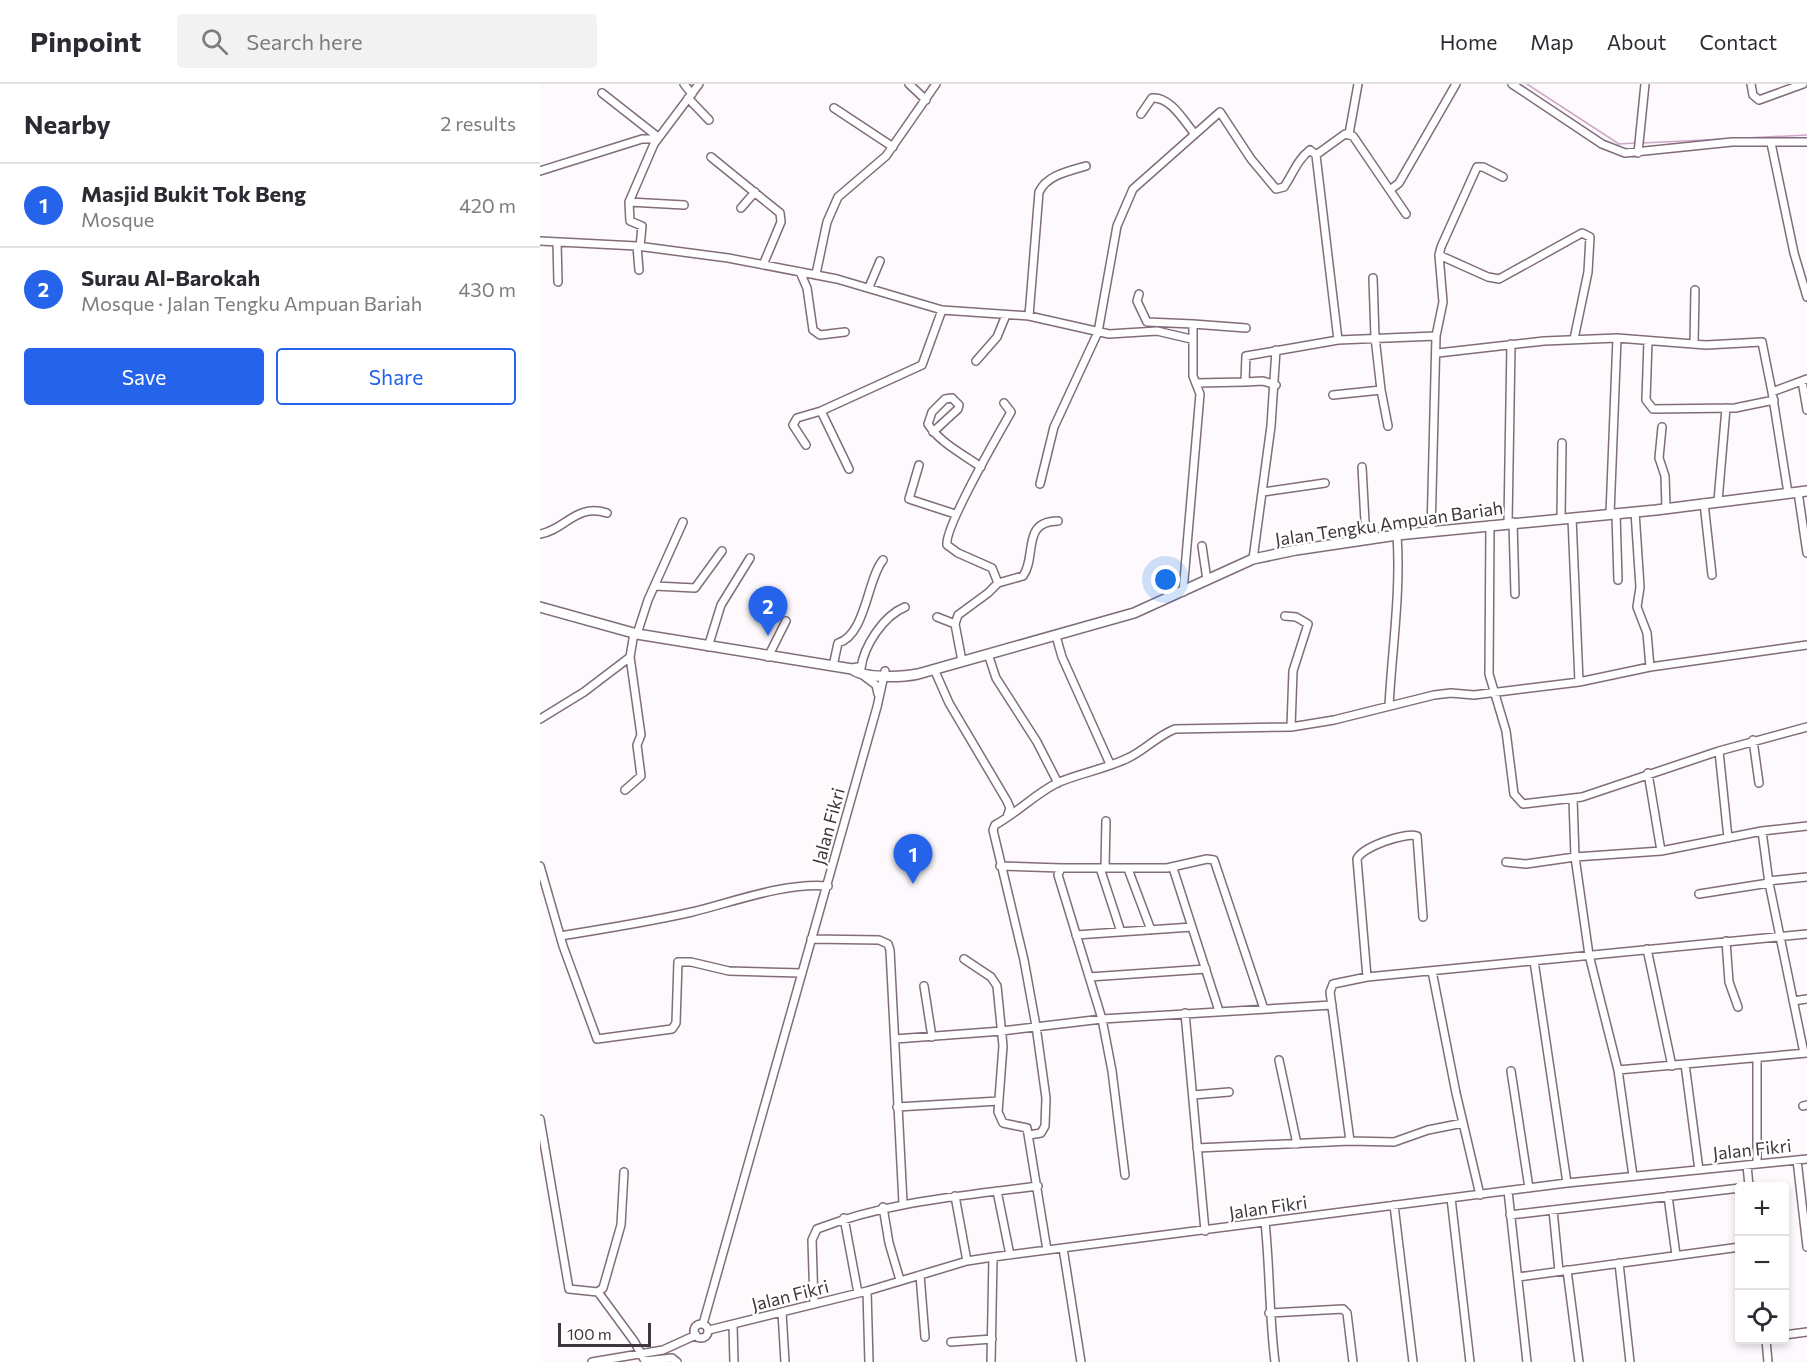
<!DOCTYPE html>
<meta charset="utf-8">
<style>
body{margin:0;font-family:Commissioner,sans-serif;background:#f2f2f3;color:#2b2b33}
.controls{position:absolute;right:18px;bottom:18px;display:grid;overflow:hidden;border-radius:6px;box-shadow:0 3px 9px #0003}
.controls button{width:54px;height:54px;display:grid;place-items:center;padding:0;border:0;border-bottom:2px solid #e1e1e2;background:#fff;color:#2b2b33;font:30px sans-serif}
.scale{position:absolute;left:18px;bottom:15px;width:93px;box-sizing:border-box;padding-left:6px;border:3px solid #3f363d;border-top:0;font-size:16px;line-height:21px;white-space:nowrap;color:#3f363d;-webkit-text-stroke:4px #fff;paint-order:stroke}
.you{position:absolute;left:626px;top:496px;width:21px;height:21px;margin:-15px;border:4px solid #fff;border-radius:50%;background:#1a73e8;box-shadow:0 0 0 9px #1a73e833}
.badge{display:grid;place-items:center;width:39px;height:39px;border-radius:50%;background:#2563eb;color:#fff;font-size:20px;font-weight:700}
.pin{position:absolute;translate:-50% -50px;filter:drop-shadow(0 2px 3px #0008)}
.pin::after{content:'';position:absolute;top:32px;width:21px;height:18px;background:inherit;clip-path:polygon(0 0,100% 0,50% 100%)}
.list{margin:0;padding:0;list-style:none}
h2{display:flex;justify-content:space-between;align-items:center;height:78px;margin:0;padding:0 24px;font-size:26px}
h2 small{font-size:20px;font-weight:400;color:#7c7c81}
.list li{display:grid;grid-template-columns:39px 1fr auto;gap:18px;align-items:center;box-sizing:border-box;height:84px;padding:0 24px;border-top:2px solid #e1e1e2}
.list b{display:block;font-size:22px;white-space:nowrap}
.list p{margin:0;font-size:20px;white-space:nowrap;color:#7c7c81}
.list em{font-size:20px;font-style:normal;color:#7c7c81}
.actions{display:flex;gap:12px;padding:18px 24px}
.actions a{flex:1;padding:14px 0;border:2px solid #2563eb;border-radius:6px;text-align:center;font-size:21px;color:#2563eb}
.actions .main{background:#2563eb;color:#fff}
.icon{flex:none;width:33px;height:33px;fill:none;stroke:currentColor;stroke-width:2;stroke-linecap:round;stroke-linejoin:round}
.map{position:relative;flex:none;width:1267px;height:1278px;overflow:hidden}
header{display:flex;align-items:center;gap:36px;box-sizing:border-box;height:84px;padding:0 30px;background:#fff;border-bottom:2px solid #e1e1e2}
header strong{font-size:28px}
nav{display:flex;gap:33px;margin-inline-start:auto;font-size:21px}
.search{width:420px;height:54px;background:#f2f2f3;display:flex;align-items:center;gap:15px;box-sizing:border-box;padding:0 21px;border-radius:6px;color:#7c7c81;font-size:22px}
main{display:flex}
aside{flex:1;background:#fff}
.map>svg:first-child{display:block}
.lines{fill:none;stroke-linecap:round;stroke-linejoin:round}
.stream{stroke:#cea8c6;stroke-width:1.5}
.minor-casing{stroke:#806c7b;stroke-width:10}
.major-casing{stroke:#806c7b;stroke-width:12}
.minor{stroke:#fff;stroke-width:7}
.major{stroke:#fff;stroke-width:9}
.labels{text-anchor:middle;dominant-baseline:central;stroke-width:4.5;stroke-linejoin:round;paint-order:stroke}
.street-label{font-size:18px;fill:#3f363d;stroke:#fff}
</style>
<header>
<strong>Pinpoint</strong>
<div class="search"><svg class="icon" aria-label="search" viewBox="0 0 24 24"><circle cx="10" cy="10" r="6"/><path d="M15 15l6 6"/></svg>Search here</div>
<nav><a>Home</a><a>Map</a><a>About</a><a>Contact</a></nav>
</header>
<main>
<aside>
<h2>Nearby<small>2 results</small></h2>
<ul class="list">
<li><span class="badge">1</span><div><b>Masjid Bukit Tok Beng</b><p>Mosque</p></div><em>420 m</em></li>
<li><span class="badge">2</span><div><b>Surau Al-Barokah</b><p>Mosque · Jalan Tengku Ampuan Bariah</p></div><em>430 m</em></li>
</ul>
<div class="actions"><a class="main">Save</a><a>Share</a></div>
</aside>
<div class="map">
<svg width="1267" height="1278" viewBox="0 0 1267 1278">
<rect width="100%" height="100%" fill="#fdf9fc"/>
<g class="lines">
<path class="stream" d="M 987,0 L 1079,60 L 1095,59
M 1103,59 L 1267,51"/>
<g class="minor-casing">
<path id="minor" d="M 144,0 L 152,10
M 369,0 L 386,16
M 972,0 L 1062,60 L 1085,69 L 1192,58 L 1267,58
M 1211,0 L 1213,11 L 1219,16 L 1263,0
M 62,9 L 118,53
M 148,14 L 169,36
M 294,24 L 353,63
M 601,30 L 612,14 C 630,12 644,37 654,49
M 809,50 L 818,0
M 1231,59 L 1254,169 L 1267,213
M 1098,69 L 1105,0
M 171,73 L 240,129 L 241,138 L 223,181
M 0,87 L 102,55 L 116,55
M 850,106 L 859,99 L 916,0
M 89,118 L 144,121
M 201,124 L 215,108
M 0,157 L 97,162 L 188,174 L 297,195 L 402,226 L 489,232 L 569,250 L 617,247 L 651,255
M 17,158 L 18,198
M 97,162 L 99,186
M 100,163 L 102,142 L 90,137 L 89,118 L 114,60 L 159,0
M 899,171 L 948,193 L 959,195 L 1042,149 L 1050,153 L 1048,188 L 1034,255
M 260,188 L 267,204 L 273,246 L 280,251 L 305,248
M 276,190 L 287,138 L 298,113 L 346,72 L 396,0
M 329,203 L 340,177
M 599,210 L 597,217 L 607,238 L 653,240
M 489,232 L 499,108 C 507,91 529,87 546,82
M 896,252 L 903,218 L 899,171 L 901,163 L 937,83 L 943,83 L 963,93
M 798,256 L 776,71 L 805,50 L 813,52 L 866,130
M 1108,257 L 1106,316 L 1113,325 L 1195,324 L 1234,316
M 1154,260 L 1155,206
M 898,269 L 1004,257 L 1077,254
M 436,277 L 457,253 L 466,231
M 1262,297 L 1267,326
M 705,298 L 723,297 L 736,301
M 656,299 L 705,298 L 706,272 L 798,256 L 896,252 L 891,448
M 841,306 L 848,342
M 1232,308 L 1267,295
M 793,311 L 841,306 L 835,253 L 833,194
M 281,327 L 309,385
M 1122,343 L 1119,374 L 1125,392 L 1126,423
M 393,348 L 418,325 L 419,321 L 412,314 L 405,315 L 392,328 L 388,340 C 400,359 423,370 441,383
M 266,361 L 253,341 L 257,334 L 281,327 L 382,281 L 402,226
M 379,381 L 369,415 L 415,430
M 822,383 L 826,456
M 500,400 L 514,343 L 558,248 L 577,142 L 593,105 L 680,28 L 711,75 L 736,105 L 744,103 C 753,90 757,76 770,66 L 776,71
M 723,408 L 785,399
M 1258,408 L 1267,469
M 1178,417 L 1186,324
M 1164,419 L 1172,491
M 1095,428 L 1100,503 L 1097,523 L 1107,549 L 1110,583
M 1070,430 L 1077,254 L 1166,261 L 1222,258 L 1232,308 L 1248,409
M 1076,430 L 1078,496
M 1021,434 L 1022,359
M 1032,434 L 1039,598
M 973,438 L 975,510
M 968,439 L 971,260
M 950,441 L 949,590 L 966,647 L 974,710 L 983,720 L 1042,713 L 1179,667 L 1267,643
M 0,450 C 25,446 36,419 67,429
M 662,462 L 667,496
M 713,475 L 731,342 L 736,266
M 458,499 L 452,484 L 418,469 L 407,461 C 404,444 459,349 471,328 L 464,319
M 115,502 L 155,504 L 182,467
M 643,508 L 660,310 L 653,292 L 653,240 L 706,244
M 745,532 L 756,533 L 768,540 L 753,587 L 751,643
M 397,533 L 415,540
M 97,550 L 108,516 L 143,438
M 516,552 L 522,573 L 570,680
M 168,563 L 181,521 L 210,474
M 448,570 L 456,594 L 497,658 L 518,699
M 228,573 L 246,537
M 422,577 L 415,540 L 418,531 L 448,509 L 458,499 L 483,492 C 497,473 481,437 518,437
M 293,582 L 298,559 C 326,551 327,495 343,476
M 321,584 C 324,562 343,532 365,523
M 394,585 L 409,619 L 467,717 L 470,724 L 467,733
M 324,592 L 336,601 L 338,610
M 849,622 C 852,565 861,508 857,451
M 0,635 L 44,608 L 90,573 L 94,549
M 1213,656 L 1219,699
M 1179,667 L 1188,754
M 1108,689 L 1121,767
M 85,706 L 101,692 L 97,661 L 101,651 L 90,573
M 1033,715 L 1035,773 L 1049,871 L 1078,986 L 1093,1092
M 1222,747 L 1229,799 L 1264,969
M 966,778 L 986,780 L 1035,773 L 1121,767 L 1222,747 L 1267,742
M 0,782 L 23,862 L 57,955 L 132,945 L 136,939 L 138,878 L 151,878 L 189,887 L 261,889
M 460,782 L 521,784
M 560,784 L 581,848
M 565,784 L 566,737
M 633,784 L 679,927
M 588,785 L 611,846
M 1228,797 L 1267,793
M 1159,810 L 1229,799
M 536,851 L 652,843
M 20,852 C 64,845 108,838 152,828 C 193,818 246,798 288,802
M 271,855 L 339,856 L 348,860 L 350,866 L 363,1119
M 1186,857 L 1189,898 L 1198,923
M 1107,865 L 1132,982
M 424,875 L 451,893 L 457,902 L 463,962 L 458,1028 L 463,1039 L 487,1044 L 507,1166
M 994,877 L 1027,1099
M 892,887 L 916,1009 L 940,1111
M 549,893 L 666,885
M 827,893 L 817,775 C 822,763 865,748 877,752 L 883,833
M 384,902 L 392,953
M 1253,917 L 1267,915
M 645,929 L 665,1147
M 355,955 L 462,947 L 562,935 L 792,921
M 1217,975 L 1217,1080
M 739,976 L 757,1060
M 1145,980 L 1159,1086
M 1078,986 L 1267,969
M 971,987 L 989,1104
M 653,1011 L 689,1008
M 1263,1022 L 1267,1021
M 357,1023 L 459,1017
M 0,1035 L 29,1205 L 58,1208 L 94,1257 L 105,1277 L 132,1274 L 137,1278
M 489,1051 L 501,1049 L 505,1042 L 506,1014 L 496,942 L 484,876 L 453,746 L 455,741 C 477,729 495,710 517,699 C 540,689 566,685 588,674 C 605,666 617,652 635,645 L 751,643 L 794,636 L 894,611 L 911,609 L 934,611 L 1039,598 L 1110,583 L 1267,561
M 810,1057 L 790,908 L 793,900 L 827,893 L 1267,850
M 657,1064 L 810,1057 L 854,1058 L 888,1046 L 923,1039
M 1257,1076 L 1267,1163
M 1207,1081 L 1209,1102
M 585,1091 L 572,987 L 562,935 L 518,791 L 521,784 L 627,784 L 667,775 L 674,776 L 724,925
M 457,1107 L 470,1171
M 968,1107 L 987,1278
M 415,1112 L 427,1177
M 1128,1112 L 1136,1171
M 911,1114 L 930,1278
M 854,1121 L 873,1278
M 343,1123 L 349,1159 L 360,1196
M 1013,1126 L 1019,1187
M 970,1131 L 1200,1104
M 304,1134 L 318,1209
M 725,1138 C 730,1185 729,1231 735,1278
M 523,1164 L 541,1278
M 1079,1179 L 1090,1278
M 1027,1186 L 1039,1278
M 380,1191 L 385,1253
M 978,1193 L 1200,1163
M 327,1207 L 329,1278
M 58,1208 L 63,1204 L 81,1141 L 84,1088
M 274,1220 L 272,1156 L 277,1145 C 349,1117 423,1112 498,1102
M 242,1228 L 245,1278
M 729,1229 L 803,1225 L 807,1229 L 813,1278
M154 1247a7 7 0 1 1 14 0a7 7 0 1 1-14 0Z
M 163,1240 L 337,623 L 345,587
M 193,1241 L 194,1278
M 169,1246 L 327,1207 L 427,1177 L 453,1173 L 1027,1099 L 1267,1075
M 1244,1251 L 1267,1248
M 1226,1256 L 1228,1278
M 411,1258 L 452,1255
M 52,1278 L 123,1266 L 156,1251
M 451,1278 L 453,1173"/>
</g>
<g class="major-casing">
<path id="major" d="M 0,523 L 97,550 L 312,585 L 318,584
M 312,585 C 324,595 363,593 378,590 L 594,529 L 713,475 L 756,466 L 857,451 L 1116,426 L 1267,407"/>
</g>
<use href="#minor" class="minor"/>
<use href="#major" class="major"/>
</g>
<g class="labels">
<g class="street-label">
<text transform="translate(849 439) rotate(-8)">Jalan Tengku Ampuan Bariah</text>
<text transform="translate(288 742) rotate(-75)">Jalan Fikri</text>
<text transform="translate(1212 1065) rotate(-6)">Jalan Fikri</text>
<text transform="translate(728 1123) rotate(-8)">Jalan Fikri</text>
<text transform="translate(250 1211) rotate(-14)">Jalan Fikri</text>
</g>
</g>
</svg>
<div class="controls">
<button>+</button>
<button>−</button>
<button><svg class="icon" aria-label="locate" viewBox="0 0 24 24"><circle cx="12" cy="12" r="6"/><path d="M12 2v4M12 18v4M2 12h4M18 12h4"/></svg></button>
</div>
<div class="scale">100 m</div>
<div class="you"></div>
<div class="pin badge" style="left:373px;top:800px">1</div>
<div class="pin badge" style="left:228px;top:552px">2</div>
</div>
</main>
